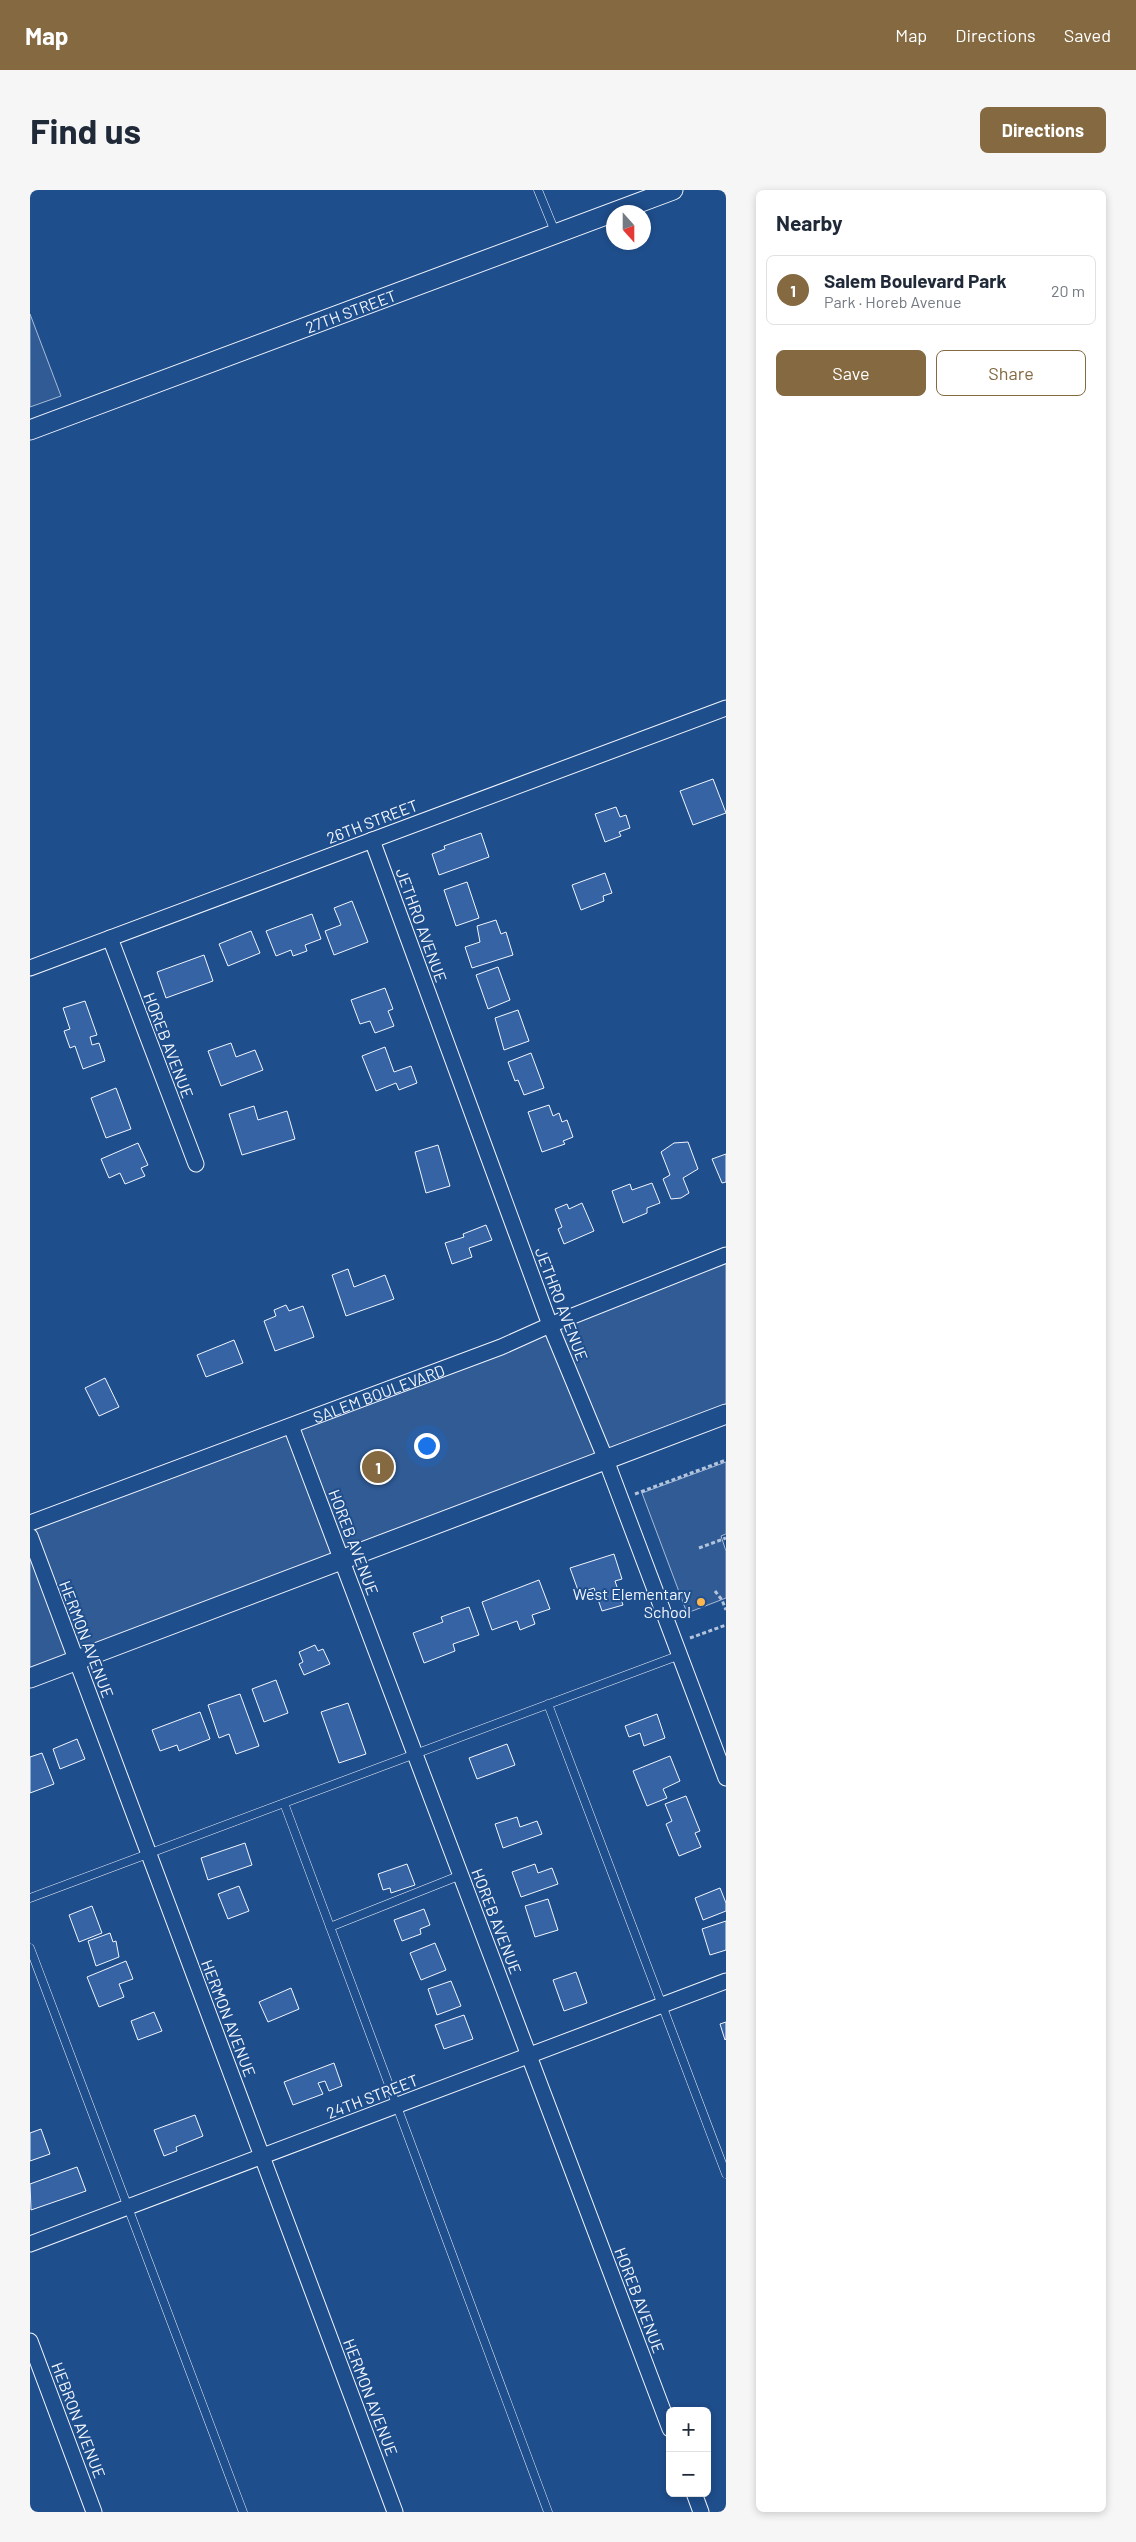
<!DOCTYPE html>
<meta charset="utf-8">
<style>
body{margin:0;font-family:Barlow,sans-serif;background:#f6f6f7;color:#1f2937}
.controls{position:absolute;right:15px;bottom:15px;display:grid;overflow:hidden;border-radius:8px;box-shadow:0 2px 8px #0003}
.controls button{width:45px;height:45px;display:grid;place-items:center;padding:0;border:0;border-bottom:1px solid #e0e1e3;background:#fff;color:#1f2937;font:25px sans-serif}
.compass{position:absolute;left:576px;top:15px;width:45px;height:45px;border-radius:50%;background:#fff;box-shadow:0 2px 8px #0003;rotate:159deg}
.you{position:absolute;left:396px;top:1255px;width:18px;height:18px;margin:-12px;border:4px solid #fff;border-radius:50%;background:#1a73e8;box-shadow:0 0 0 8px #1a73e833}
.badge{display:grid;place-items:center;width:32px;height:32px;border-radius:50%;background:#846941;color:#fff;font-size:16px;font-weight:700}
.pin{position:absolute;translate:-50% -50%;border:2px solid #fff;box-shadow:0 1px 5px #0006}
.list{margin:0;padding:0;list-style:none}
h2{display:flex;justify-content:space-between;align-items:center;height:65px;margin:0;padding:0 20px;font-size:21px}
h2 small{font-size:16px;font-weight:400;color:#747a83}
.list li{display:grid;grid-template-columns:32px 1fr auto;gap:15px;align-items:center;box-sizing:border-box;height:70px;margin:0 10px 10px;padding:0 10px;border:1px solid #e0e1e3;border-radius:8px}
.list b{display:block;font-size:19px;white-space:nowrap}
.list p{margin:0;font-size:16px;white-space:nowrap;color:#747a83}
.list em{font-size:16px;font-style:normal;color:#747a83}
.actions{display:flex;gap:10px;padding:15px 20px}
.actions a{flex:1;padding:11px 0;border:1px solid #846941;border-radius:8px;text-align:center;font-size:18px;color:#846941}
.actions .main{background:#846941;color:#fff}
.map{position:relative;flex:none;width:696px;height:2322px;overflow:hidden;border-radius:8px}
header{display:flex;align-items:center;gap:30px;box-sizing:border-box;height:70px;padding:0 25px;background:#846941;color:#fff}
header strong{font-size:24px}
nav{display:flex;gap:28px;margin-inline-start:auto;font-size:18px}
.intro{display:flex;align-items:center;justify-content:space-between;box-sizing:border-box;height:120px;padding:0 30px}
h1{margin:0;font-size:35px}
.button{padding:12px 22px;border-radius:8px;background:#846941;color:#fff;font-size:18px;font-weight:700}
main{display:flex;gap:30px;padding:0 30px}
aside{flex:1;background:#fff;border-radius:8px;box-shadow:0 2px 8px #0003}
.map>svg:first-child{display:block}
.built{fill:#305b95;stroke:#a8bbd7}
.building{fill:#3563a3;stroke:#f2f6ff}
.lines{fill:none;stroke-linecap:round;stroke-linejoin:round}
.service-casing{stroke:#f2f6ff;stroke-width:9}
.minor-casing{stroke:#f2f6ff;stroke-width:17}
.tertiary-casing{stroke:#f2f6ff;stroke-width:21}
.path{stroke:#b3c4dc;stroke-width:3;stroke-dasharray:4 2.5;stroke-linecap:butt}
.service{stroke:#1f4e8c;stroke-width:8}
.minor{stroke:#1f4e8c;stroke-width:15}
.tertiary{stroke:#1f4e8c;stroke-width:19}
.poi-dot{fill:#ffb74d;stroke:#1f4e8c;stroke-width:2}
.labels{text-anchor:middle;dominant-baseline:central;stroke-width:4;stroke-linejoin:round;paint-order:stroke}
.street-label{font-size:16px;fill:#f2f6ff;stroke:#1f4e8c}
.poi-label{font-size:16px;fill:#f2f6ff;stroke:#1f4e8c;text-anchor:end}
</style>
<header>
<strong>Map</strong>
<nav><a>Map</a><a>Directions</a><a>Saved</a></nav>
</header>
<div class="intro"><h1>Find us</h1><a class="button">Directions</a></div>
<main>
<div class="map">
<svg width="696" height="2322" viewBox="0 0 696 2322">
<rect width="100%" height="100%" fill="#1f4e8c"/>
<path class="built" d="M 0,124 L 31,206 L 0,217 Z
M 696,1065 L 696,1224 L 0,1488 L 0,1331 Z
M 696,1272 L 696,1344 L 691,1346 L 696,1361 L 696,1408 L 657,1423 L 612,1303 Z"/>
<path class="building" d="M 683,589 L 696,623 L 663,635 L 650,601 Z
M 586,617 L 590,627 L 596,625 L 600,638 L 589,642 L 591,646 L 575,652 L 565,624 Z
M 451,643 L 459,667 L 409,685 L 402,664 L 415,659 L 414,656 Z
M 575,683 L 582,703 L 573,706 L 574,711 L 551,720 L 542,695 Z
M 437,692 L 449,728 L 426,736 L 414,700 Z
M 322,711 L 338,752 L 304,765 L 295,741 L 311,735 L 304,718 Z
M 282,724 L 291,749 L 275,755 L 277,761 L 263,766 L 261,760 L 246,766 L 236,741 Z
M 466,730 L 471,744 L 476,742 L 483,765 L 442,778 L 435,757 L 450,752 L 447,736 Z
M 221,741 L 230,763 L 198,776 L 189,754 Z
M 174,765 L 183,791 L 136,808 L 127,782 Z
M 468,777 L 480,810 L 458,819 L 446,785 Z
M 355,798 L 363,819 L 358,821 L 364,836 L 345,843 L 340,831 L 330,834 L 321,810 Z
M 55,811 L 67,845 L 60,847 L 62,855 L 69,853 L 75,871 L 53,879 L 45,856 L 40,858 L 34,841 L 40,839 L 33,818 Z
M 488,820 L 499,851 L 474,860 L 465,828 Z
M 201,853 L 206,867 L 225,860 L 233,880 L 191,896 L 178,861 Z
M 355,857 L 364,882 L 381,876 L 387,893 L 369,900 L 366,893 L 346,901 L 332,866 Z
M 501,863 L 514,898 L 494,905 L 488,890 L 485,891 L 478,872 Z
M 86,898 L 101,939 L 76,948 L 61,908 Z
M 519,915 L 523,926 L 529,923 L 532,932 L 537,930 L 543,947 L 533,951 L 535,954 L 512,962 L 498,922 Z
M 224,916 L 228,930 L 257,921 L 265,949 L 212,965 L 199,924 Z
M 658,952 L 668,979 L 653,988 L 659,1003 L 651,1008 L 641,1009 L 633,989 L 640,985 L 631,962 L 644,953 Z
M 108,953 L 118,975 L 111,978 L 115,986 L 95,994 L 90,983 L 79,988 L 71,969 Z
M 408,955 L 420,996 L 396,1003 L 385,962 Z
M 696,964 L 696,992 L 692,993 L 682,969 Z
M 622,993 L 630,1013 L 617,1018 L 617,1023 L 593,1033 L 582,1001 L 600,994 L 602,1000 Z
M 552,1013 L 564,1041 L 534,1054 L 528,1039 L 532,1037 L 525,1019 L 537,1014 L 539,1019 Z
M 456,1035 L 462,1050 L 439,1058 L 442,1067 L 422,1074 L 415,1053 L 434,1047 L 433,1044 Z
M 318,1079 L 324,1097 L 355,1085 L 364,1109 L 316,1126 L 302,1085 Z
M 256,1115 L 259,1121 L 273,1116 L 284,1147 L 245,1161 L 234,1131 L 246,1126 L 244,1120 Z
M 204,1150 L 213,1173 L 176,1187 L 167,1165 Z
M 75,1188 L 89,1217 L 69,1226 L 55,1198 Z
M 584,1364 L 592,1389 L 585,1391 L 593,1415 L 572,1421 L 564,1398 L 549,1403 L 540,1378 Z
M 509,1390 L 520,1419 L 502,1425 L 505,1434 L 490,1440 L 487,1431 L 462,1440 L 452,1412 Z
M 439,1417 L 449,1445 L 423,1454 L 425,1461 L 394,1473 L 383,1443 L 413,1432 L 411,1427 Z
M 285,1455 L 288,1461 L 293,1459 L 300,1474 L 274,1485 L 269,1474 L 273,1472 L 269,1462 Z
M 246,1490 L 258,1523 L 234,1532 L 222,1499 Z
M 210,1504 L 229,1556 L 206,1564 L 199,1544 L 189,1548 L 178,1515 Z
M 318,1513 L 336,1564 L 309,1573 L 291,1522 Z
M 170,1522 L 180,1549 L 149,1561 L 147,1555 L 130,1561 L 122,1540 Z
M 627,1524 L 635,1548 L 614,1556 L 610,1543 L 599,1547 L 595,1536 Z
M 47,1549 L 55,1569 L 30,1579 L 23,1559 Z
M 477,1554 L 485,1575 L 447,1589 L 439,1568 Z
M 12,1563 L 24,1594 L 0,1603 L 0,1567 Z
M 640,1566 L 650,1591 L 633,1599 L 637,1608 L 617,1616 L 603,1581 Z
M 656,1606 L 670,1641 L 665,1643 L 671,1657 L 649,1666 L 636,1634 L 642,1631 L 635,1614 Z
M 487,1627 L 490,1637 L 507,1631 L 512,1644 L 473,1658 L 465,1634 Z
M 215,1653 L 222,1675 L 178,1690 L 171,1668 Z
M 377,1674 L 385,1695 L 361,1703 L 360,1698 L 353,1700 L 348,1684 Z
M 505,1674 L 508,1683 L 522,1678 L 528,1694 L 491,1707 L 482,1682 Z
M 209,1696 L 219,1721 L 198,1729 L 188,1704 Z
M 690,1698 L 696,1713 L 696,1721 L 673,1730 L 665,1708 Z
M 518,1709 L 528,1740 L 505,1747 L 495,1716 Z
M 62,1716 L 72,1743 L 49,1752 L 39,1725 Z
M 394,1719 L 400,1735 L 390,1739 L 391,1744 L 372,1751 L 364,1730 Z
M 696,1731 L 696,1760 L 680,1765 L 672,1739 Z
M 80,1743 L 83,1752 L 86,1751 L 89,1767 L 66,1776 L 58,1751 Z
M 405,1753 L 416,1780 L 391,1790 L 380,1763 Z
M 96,1771 L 103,1789 L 89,1794 L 94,1807 L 69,1817 L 57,1787 Z
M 546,1782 L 557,1813 L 534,1821 L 523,1790 Z
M 421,1791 L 431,1816 L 407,1825 L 398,1799 Z
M 261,1798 L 269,1819 L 238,1832 L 229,1812 Z
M 124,1822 L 132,1841 L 108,1850 L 101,1831 Z
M 434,1825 L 443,1849 L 414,1859 L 405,1835 Z
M 696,1832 L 696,1849 L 695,1850 L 690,1834 Z
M 304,1873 L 312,1896 L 299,1901 L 295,1891 L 288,1893 L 293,1904 L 263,1915 L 254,1892 Z
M 165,1925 L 173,1946 L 146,1957 L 147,1961 L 134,1966 L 124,1940 Z
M 11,1939 L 20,1964 L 0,1971 L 0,1943 Z
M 47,1977 L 56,2001 L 1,2020 L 0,1994 Z"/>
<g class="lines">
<g class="service-casing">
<path id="service" d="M 508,0 L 526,44
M 518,1514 L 696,1984
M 254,1613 L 518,2322
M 0,1708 L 650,1465
M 300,1737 L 431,1685
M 0,1758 L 213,2322"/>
</g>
<g class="minor-casing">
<g id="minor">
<path d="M 342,650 L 520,1135 L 576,1270 L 696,1588"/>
<path d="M 80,748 L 166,974"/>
<path d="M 0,778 L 696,518"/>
<path d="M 261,1236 L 640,2239"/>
<path id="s1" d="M 0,1333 L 471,1157 L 520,1135 L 696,1065"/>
<path d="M 0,1346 L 365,2322"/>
<path d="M 0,2054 L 696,1791"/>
<path d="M 0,2151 L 64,2322"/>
<path d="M 664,2303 L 671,2322"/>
</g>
</g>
<g class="tertiary-casing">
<g id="tertiary">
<path id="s2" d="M 0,240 L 643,0"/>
<path d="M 0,1488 L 696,1224"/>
</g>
</g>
<path class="path" d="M 605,1304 L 696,1270
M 669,1358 L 696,1348
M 685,1401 L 692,1410 L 696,1420
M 660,1448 L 696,1435"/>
<use href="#service" class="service"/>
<use href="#minor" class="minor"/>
<use href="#tertiary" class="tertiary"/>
</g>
<circle class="poi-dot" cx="671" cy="1412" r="5"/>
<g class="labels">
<g class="street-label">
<text stroke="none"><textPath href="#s2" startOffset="342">27TH STREET</textPath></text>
<text transform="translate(342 631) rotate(-21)">26TH STREET</text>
<text transform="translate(392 735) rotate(70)">JETHRO AVENUE</text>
<text transform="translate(139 855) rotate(69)">HOREB AVENUE</text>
<text transform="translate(532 1114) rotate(69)">JETHRO AVENUE</text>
<text stroke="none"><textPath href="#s1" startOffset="372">SALEM BOULEVARD</textPath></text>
<text transform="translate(324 1352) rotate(69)">HOREB AVENUE</text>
<text transform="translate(57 1449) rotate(69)">HERMON AVENUE</text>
<text transform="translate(467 1731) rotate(69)">HOREB AVENUE</text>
<text transform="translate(199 1828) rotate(69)">HERMON AVENUE</text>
<text transform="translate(342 1906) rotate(-21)">24TH STREET</text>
<text transform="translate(610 2110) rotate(69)">HOREB AVENUE</text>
<text transform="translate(341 2207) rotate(69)">HERMON AVENUE</text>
<text transform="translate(49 2230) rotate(69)">HEBRON AVENUE</text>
</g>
<g class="poi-label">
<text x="661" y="1403">West Elementary<tspan x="661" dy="18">School</tspan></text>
</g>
</g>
</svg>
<div class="controls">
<button>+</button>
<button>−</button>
</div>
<svg class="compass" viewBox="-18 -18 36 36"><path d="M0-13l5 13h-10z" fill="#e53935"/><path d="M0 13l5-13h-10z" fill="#747a83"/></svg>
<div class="you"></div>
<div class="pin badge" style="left:348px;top:1277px">1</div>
</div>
<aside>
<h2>Nearby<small></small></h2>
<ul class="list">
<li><span class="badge">1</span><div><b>Salem Boulevard Park</b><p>Park · Horeb Avenue</p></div><em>20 m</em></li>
</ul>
<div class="actions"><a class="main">Save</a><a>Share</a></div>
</aside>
</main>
